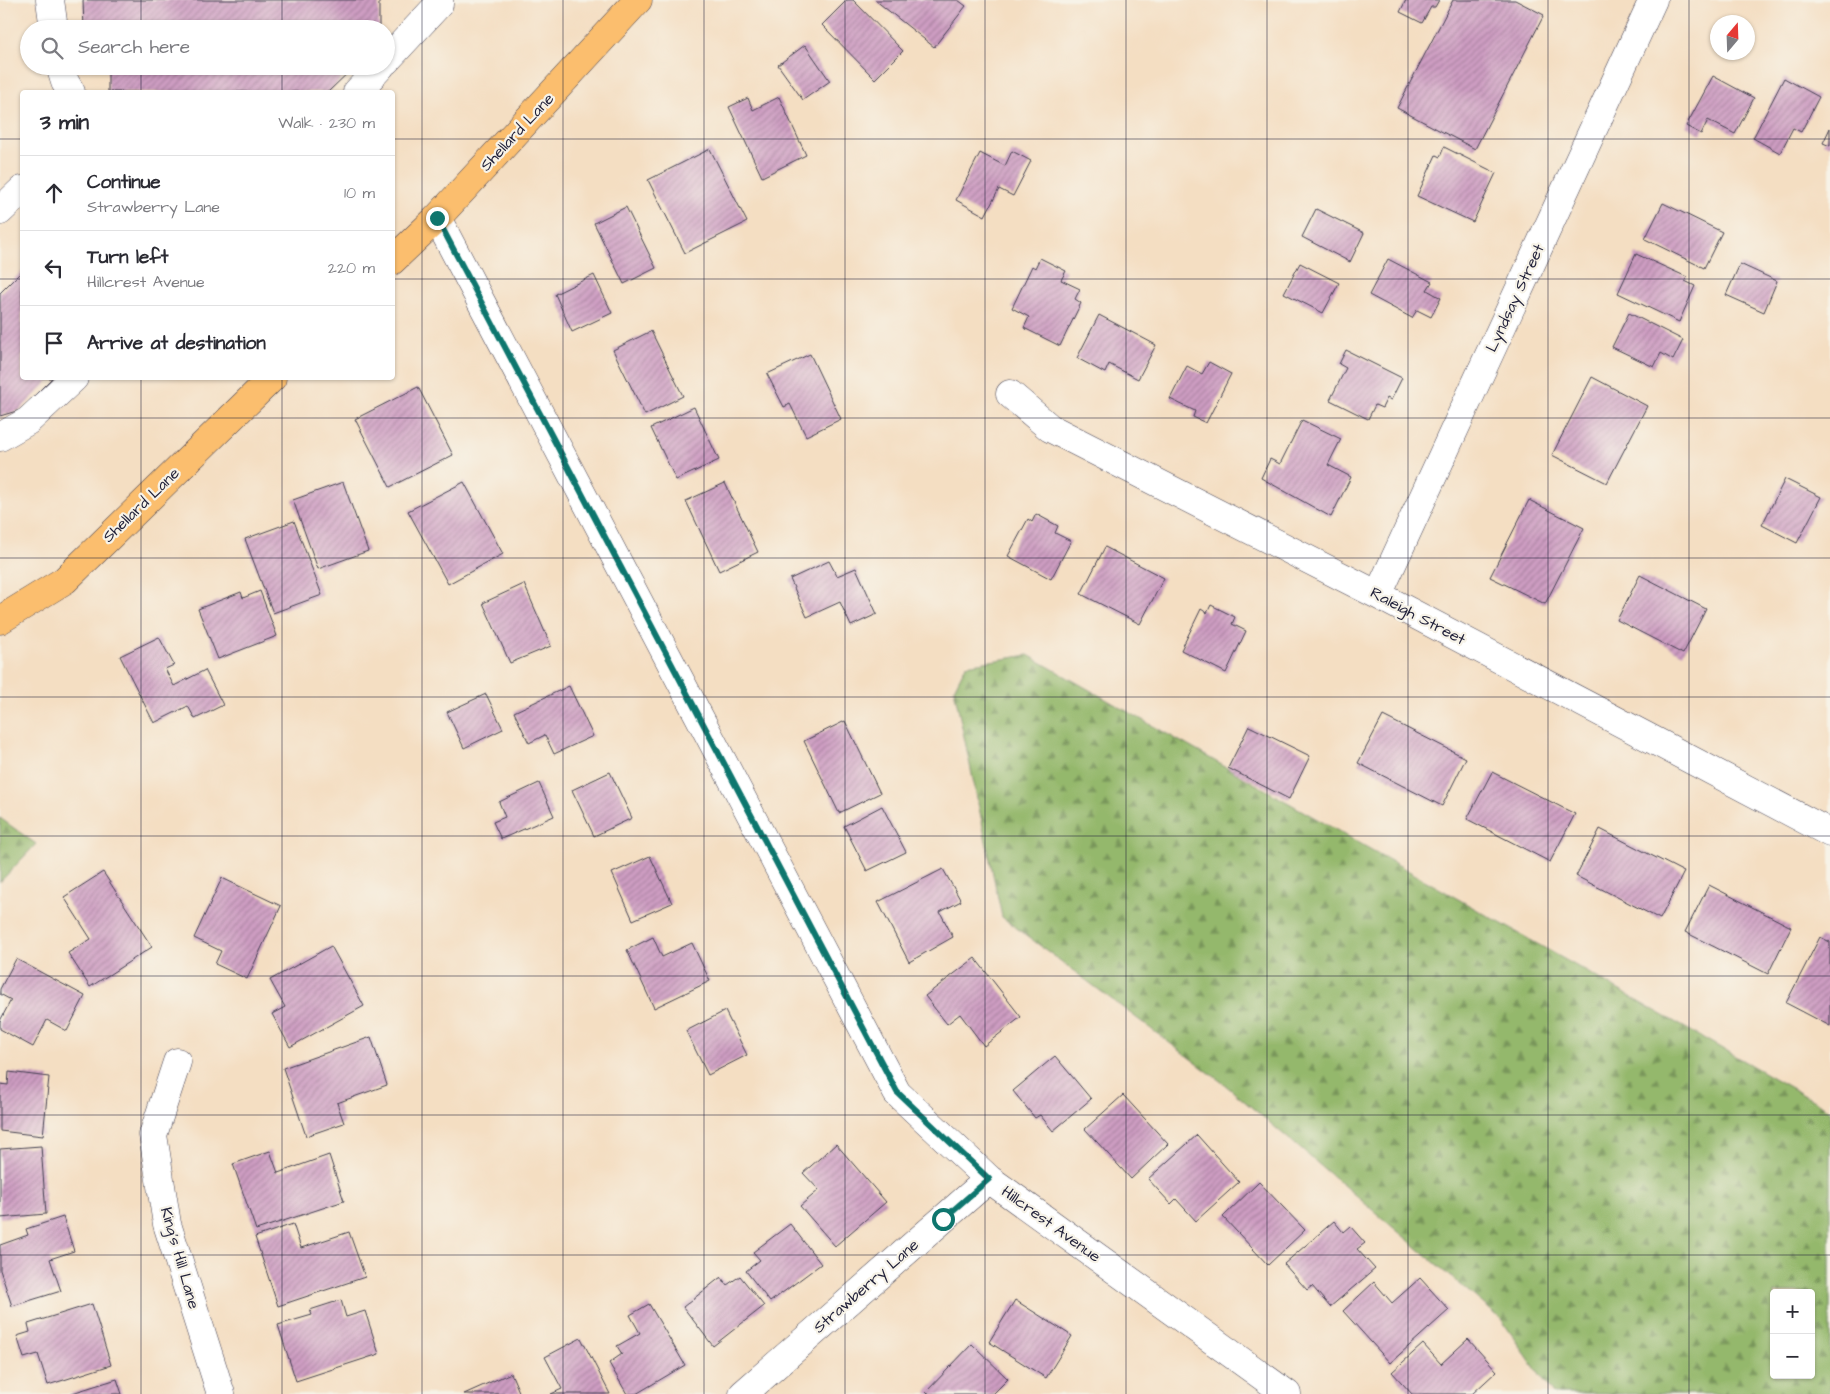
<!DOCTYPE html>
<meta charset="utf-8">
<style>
body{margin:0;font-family:"Architects Daughter",sans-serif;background:#f7f7f7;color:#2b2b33}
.controls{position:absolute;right:15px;bottom:15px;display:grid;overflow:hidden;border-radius:5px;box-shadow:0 1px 4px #0004}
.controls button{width:45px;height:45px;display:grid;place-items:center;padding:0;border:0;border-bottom:1px solid #e1e1e2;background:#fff;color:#2b2b33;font:25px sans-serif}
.compass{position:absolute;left:1710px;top:15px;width:45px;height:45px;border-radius:50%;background:#fff;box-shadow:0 1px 4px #0004;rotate:19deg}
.stop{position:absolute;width:15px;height:15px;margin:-11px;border:4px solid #0f766e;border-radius:50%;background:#fff}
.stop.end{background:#0f766e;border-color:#fff;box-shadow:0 1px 5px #0008}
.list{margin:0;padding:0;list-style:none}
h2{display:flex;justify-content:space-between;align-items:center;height:65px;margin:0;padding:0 20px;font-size:21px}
h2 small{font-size:16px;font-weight:400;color:#7c7c81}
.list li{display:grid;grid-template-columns:32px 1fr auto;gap:15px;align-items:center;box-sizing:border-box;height:75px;padding:0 20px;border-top:1px solid #e1e1e2}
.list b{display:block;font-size:19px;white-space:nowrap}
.list p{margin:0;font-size:16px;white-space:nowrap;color:#7c7c81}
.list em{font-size:16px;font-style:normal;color:#7c7c81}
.icon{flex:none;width:28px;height:28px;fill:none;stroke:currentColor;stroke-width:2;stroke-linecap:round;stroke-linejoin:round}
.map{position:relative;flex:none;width:1830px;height:1394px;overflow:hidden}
.search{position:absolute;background:#fff;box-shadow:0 1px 4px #0004;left:20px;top:20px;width:375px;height:55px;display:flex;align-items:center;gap:12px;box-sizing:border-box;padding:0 18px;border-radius:28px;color:#7c7c81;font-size:19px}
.panel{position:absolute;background:#fff;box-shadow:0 1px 4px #0004;left:20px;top:90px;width:375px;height:290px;border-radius:5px}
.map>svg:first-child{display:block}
.forest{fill:url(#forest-firs);stroke:#5b6d54;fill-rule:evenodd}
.building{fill:url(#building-hatch)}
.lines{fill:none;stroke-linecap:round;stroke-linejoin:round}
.minor-casing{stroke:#423e4f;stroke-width:29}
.major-casing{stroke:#423e4f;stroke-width:29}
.minor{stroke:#fff;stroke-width:28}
.major{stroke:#fbbe6e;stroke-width:28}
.route{stroke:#0f766e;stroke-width:6}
.grid{fill:none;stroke:#22223b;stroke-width:1;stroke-opacity:0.55}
.labels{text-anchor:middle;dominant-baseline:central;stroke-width:4.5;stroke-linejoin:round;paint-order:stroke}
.street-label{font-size:16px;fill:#22223b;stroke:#f7f3e8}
</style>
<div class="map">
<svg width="1830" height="1394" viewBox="0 0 1830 1394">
<defs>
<pattern id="forest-firs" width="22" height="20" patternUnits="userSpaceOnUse" patternTransform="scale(1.25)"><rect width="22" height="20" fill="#94b86c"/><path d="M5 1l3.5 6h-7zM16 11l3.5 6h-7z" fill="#78955a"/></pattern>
<pattern id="building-hatch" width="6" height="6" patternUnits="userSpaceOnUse" patternTransform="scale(1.25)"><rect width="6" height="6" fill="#ce9dc2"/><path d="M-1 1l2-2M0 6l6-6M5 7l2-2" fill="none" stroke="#a7809f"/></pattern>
</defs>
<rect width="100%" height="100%" fill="#f7f3e8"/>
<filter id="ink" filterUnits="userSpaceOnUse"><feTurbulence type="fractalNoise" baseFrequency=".02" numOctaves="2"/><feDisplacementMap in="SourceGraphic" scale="10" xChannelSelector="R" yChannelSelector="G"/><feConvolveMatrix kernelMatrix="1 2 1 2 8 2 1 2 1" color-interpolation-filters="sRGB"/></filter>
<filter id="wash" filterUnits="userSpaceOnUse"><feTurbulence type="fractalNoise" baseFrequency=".0096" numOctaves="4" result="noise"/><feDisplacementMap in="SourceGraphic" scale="20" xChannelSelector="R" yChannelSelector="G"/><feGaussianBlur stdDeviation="1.12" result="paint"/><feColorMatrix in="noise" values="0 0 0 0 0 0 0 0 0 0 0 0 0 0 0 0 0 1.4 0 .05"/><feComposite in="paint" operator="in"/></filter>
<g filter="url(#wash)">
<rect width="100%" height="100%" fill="#f4dec2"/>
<path class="forest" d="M 1028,655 L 1830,1110 L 1830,1394 L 1553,1394 L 1501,1319 L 1223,1083 L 1002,917 L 954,689 L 966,665 ZM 1774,1293 L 1811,1293 L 1811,1375 L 1774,1375 Z
M 0,818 L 36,844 L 0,882 Z"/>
<g id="blocks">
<path class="building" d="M 83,0 L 379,0 L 379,29 L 84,29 Z
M 847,0 L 853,0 L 903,51 L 875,79 L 822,25 Z
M 875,0 L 958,0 L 966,6 L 934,47 Z
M 1406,0 L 1439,0 L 1435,7 L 1431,7 L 1422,23 L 1400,12 Z
M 1453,0 L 1515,0 L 1544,15 L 1475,149 L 1397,108 Z
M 805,45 L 830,81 L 803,100 L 778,65 Z
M 108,66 L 355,66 L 328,92 L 108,92 Z
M 1713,76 L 1754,98 L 1735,134 L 1708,120 L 1701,134 L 1686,126 Z
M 1784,78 L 1819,97 L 1801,132 L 1793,128 L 1780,153 L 1753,138 Z
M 779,97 L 806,155 L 762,177 L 729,107 L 748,98 L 753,110 Z
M 1830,128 L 1830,146 L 1823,143 Z
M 1444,147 L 1496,173 L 1473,222 L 1417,196 L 1436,155 L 1440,157 Z
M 710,149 L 747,222 L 685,253 L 648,180 Z
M 1012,151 L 1031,161 L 1013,196 L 999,189 L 985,216 L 956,200 L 980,153 L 1005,166 Z
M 1663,203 L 1722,232 L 1704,268 L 1645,239 Z
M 626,207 L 656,268 L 624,284 L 594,223 Z
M 1316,209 L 1364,233 L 1350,262 L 1302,237 Z
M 1636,254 L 1687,277 L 1685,281 L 1695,286 L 1679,322 L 1618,293 Z
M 1040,258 L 1066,271 L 1061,280 L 1080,289 L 1075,299 L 1081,303 L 1060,346 L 1024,328 L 1029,317 L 1012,308 L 1032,266 L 1035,268 Z
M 1388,259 L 1432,282 L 1427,290 L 1441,298 L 1431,317 L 1417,310 L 1412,318 L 1369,295 Z
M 1300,263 L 1339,283 L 1323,313 L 1284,293 Z
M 1740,264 L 1777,281 L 1764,312 L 1726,295 Z
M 22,271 L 22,378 L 52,378 L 20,410 L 0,416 L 0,293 Z
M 594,275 L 612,313 L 572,332 L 555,294 Z
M 1629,313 L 1683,340 L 1673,360 L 1661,353 L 1654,367 L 1612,347 Z
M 1099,315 L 1156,345 L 1138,379 L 1109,364 L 1105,373 L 1077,358 Z
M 651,331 L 683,396 L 645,415 L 613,350 Z
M 1346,350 L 1402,378 L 1391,400 L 1387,398 L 1382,408 L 1375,405 L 1368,419 L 1330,400 L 1346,368 L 1339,364 Z
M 810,354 L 841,419 L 806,436 L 790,404 L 784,407 L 767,374 Z
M 1209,362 L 1231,374 L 1206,423 L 1193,417 L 1195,411 L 1170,399 L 1187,366 L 1202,374 Z
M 1592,377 L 1647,406 L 1607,483 L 1552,455 Z
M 418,387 L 453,455 L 390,487 L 355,419 Z
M 694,407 L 719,460 L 676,480 L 651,428 Z
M 1302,420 L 1341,439 L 1328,465 L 1351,477 L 1331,517 L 1261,478 L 1270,459 L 1280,464 Z
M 1785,479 L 1821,497 L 1797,543 L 1762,525 Z
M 343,482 L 368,551 L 318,569 L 293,500 Z
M 464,482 L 503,554 L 448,584 L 408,511 Z
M 725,483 L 758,552 L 719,571 L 686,501 Z
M 1529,500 L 1584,528 L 1545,604 L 1490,577 Z
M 1036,514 L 1058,526 L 1055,533 L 1071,541 L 1051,579 L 1008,556 L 1028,519 L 1032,522 Z
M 294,521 L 322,595 L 273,613 L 245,539 Z
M 1105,547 L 1164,578 L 1140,624 L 1081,594 Z
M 829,561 L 837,576 L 856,568 L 877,614 L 851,626 L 840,602 L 807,617 L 790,579 Z
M 1640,575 L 1706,609 L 1683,654 L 1617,620 Z
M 524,584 L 551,646 L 510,663 L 483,603 Z
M 260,591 L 277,636 L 218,659 L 198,609 L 241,592 L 243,598 Z
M 1211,605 L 1235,617 L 1232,624 L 1246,631 L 1226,673 L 1181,650 L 1201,609 L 1207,613 Z
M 159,637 L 174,665 L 165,669 L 174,686 L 205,670 L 223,705 L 195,719 L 188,706 L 154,723 L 120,656 Z
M 569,686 L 593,736 L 554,754 L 545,735 L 529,743 L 514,712 Z
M 486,694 L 503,729 L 464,748 L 447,712 Z
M 1383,716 L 1466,758 L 1442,806 L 1358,763 Z
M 845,721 L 880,793 L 839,813 L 804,741 Z
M 1249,726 L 1310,756 L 1289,799 L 1228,768 Z
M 610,772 L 632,818 L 594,836 L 572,790 Z
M 1492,772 L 1575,814 L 1550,862 L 1467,819 Z
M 539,783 L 554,816 L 501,839 L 493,822 L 505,817 L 499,802 Z
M 882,806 L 906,852 L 867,871 L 844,826 Z
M 1600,829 L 1684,872 L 1660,919 L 1576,876 Z
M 650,856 L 672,903 L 633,920 L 612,873 Z
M 943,869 L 961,901 L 940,912 L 953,937 L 909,962 L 878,902 Z
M 103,872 L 152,947 L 90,987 L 68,953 L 91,939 L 64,897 Z
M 222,878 L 281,906 L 247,979 L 215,964 L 221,951 L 194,938 Z
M 1709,885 L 1791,927 L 1768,974 L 1685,932 Z
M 653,937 L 662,957 L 692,943 L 710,981 L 654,1008 L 627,950 Z
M 1820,937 L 1830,942 L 1830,1026 L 1786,1003 Z
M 331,946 L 364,1006 L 290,1047 L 272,1014 L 285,1007 L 270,980 Z
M 975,958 L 1021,1017 L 984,1046 L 960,1014 L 947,1024 L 925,996 Z
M 16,959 L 85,996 L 67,1031 L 47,1020 L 33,1047 L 0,1029 L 0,1021 L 11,1000 L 0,994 L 0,989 Z
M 725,1011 L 747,1055 L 708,1075 L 686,1031 Z
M 371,1037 L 387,1085 L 337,1103 L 344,1123 L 306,1136 L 283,1068 Z
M 1055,1056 L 1091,1099 L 1053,1131 L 1040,1115 L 1035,1118 L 1013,1091 Z
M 9,1072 L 49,1077 L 43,1136 L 0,1131 L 0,1084 L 8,1085 Z
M 1123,1095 L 1168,1144 L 1131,1179 L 1085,1129 Z
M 1197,1135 L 1239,1182 L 1196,1221 L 1176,1199 L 1171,1204 L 1148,1179 Z
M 836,1144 L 886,1202 L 835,1246 L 800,1206 L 819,1190 L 803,1173 Z
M 41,1146 L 46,1214 L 0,1218 L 0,1149 Z
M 270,1151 L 278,1173 L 329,1155 L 344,1201 L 256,1230 L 233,1164 Z
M 1259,1182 L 1305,1230 L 1268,1265 L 1223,1217 Z
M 63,1217 L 74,1251 L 50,1259 L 61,1291 L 12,1306 L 0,1270 L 0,1245 L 28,1235 L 26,1229 Z
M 1334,1221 L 1343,1232 L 1350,1226 L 1365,1243 L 1357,1249 L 1375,1269 L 1330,1307 L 1312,1286 L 1307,1290 L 1284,1264 Z
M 293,1224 L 301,1248 L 349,1232 L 365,1277 L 278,1306 L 255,1237 Z
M 790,1224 L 821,1264 L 770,1302 L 746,1271 L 760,1260 L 753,1252 Z
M 740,1276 L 764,1306 L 713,1346 L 683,1307 L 721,1277 L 727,1285 Z
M 1420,1278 L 1449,1310 L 1390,1363 L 1343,1311 L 1374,1282 L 1392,1303 Z
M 341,1300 L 346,1317 L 365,1311 L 379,1354 L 296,1381 L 278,1325 L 312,1315 L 310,1310 Z
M 1015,1300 L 1072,1336 L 1046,1378 L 989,1342 Z
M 92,1304 L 111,1365 L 48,1385 L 38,1354 L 24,1358 L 17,1336 L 30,1332 L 28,1324 Z
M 649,1304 L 685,1365 L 636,1394 L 627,1394 L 609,1363 L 622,1354 L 617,1346 L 640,1333 L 630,1315 Z
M 581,1338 L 610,1394 L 551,1394 L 562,1389 L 545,1357 Z
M 1468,1339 L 1497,1371 L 1472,1394 L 1412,1394 L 1392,1372 L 1423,1344 L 1441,1364 Z
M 972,1344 L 1008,1379 L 993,1394 L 928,1394 L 926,1392 Z
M 511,1373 L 520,1394 L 464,1394 Z
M 117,1379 L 122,1394 L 69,1394 Z"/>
</g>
</g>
<g filter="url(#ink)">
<use href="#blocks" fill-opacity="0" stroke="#423e4f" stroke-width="1"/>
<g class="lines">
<g class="minor-casing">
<path id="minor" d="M 50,0 L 54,29
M 386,61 L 439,4 L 439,0
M 60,66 L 65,82 L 71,92
M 357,92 L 381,66
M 0,211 L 22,190
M 437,218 L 897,1093 L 989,1179 L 1287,1394
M 1010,394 L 1050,428 L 1378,595 L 1830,833
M 0,437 L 28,421 L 74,378
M 1378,595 L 1653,0
M 177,1062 L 153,1135 L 167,1224 L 221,1394
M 743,1394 L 989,1179"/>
</g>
<g class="major-casing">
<path id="major" d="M 392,261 L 437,218 L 638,0
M 0,620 L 65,580 L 272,378"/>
</g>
<use href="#minor" class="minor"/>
<use href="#major" class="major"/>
</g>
</g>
<g class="lines" filter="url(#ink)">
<path class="route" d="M 437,218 L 897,1092 L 989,1179 L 943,1219"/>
</g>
<path class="grid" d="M 141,0 L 141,29M 282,0 L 282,29M 422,0 L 422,1394M 563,0 L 563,1394M 704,0 L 704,1394M 845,0 L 845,1394M 985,0 L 985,1394M 1126,0 L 1126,1394M 1267,0 L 1267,1394M 1408,0 L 1408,1394M 1548,0 L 1548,1394M 1689,0 L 1689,1394M 141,66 L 141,92M 282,66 L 282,92M 0,139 L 22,139M 392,139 L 1830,139M 0,279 L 22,279M 392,279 L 1830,279M 141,378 L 141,1394M 282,378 L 282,1394M 0,418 L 1830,418M 0,558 L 1830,558M 0,697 L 1830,697M 0,836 L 1830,836M 0,976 L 1830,976M 0,1115 L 1830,1115M 0,1255 L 1830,1255"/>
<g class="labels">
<g class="street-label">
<text transform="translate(517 132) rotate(-47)">Shellard Lane</text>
<text transform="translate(1515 298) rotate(-65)">Lyndsay Street</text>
<text transform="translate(141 505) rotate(-44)">Shellard Lane</text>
<text transform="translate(1418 616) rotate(28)">Raleigh Street</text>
<text transform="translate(1051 1224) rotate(36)">Hillcrest Avenue</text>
<text transform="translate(180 1258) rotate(74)">King's Hill Lane</text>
<text transform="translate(866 1286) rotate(-41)">Strawberry Lane</text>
</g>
</g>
</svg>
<div class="controls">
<button>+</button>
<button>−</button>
</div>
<svg class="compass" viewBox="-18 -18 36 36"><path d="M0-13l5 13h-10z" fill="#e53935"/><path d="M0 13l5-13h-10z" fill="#7c7c81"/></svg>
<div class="stop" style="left:943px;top:1219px"></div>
<div class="stop end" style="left:437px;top:218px"></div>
<div class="search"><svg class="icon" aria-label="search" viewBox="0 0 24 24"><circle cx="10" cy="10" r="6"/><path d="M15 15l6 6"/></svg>Search here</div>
<section class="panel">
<h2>3 min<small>Walk · 230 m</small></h2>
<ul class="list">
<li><svg class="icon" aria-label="ahead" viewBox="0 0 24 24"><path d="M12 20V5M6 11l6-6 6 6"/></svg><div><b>Continue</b><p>Strawberry Lane</p></div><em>10 m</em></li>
<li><svg class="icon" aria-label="left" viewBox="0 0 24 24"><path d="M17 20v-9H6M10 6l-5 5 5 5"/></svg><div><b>Turn left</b><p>Hillcrest Avenue</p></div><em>220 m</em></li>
<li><svg class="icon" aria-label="arrive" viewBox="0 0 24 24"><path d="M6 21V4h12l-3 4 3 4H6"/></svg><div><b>Arrive at destination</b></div></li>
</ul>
</section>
</div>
